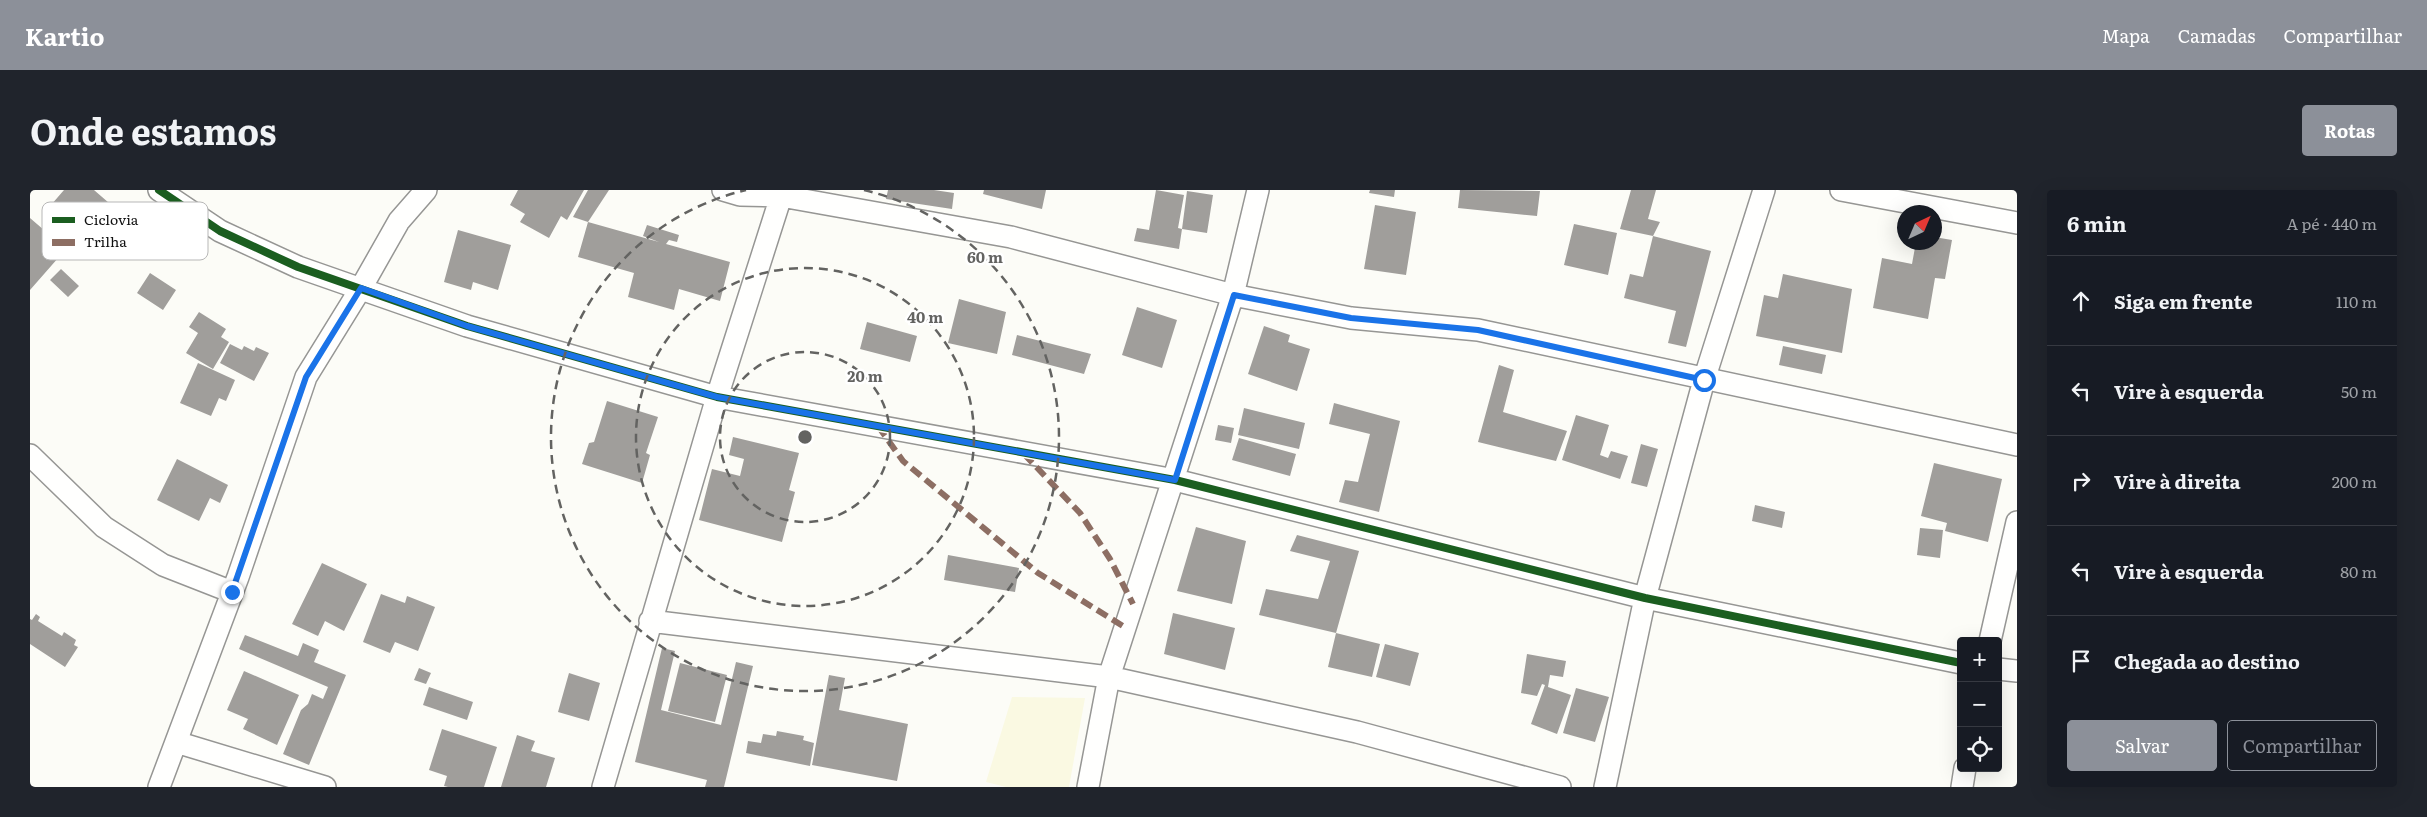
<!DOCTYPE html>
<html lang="pt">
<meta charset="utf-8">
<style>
body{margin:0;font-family:Literata,serif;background:#20242c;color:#f1f3f6}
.controls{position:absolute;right:15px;bottom:15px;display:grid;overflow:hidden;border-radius:5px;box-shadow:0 5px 20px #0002}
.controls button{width:45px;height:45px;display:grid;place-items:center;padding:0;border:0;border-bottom:1px solid #363941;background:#171b24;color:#f1f3f6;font:25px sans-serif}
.compass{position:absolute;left:1867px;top:15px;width:45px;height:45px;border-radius:50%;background:#171b24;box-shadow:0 5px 20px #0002;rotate:44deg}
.stop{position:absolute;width:15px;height:15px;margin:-11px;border:4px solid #1a73e8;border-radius:50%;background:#fff}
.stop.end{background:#1a73e8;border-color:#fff;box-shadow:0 1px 5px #0008}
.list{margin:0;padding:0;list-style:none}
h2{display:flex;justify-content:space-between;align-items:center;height:65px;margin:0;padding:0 20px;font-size:21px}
h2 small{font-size:16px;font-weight:400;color:#9ea1a6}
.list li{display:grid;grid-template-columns:32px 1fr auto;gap:15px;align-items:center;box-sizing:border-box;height:90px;padding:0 20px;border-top:1px solid #363941}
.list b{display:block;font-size:19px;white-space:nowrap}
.list em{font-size:16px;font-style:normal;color:#9ea1a6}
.actions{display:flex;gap:10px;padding:15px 20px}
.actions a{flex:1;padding:11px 0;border:1px solid #8c9099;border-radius:5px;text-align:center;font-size:18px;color:#8c9099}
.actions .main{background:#8c9099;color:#fff}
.icon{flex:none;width:28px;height:28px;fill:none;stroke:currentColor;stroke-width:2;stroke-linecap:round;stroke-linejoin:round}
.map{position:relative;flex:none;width:1987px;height:597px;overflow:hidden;border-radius:5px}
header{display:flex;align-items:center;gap:30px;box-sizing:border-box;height:70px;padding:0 25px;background:#8c9099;color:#fff}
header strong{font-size:24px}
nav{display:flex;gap:28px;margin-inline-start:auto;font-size:18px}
.intro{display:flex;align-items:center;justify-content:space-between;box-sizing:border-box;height:120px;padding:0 30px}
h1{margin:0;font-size:35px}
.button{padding:12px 22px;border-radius:5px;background:#8c9099;color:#fff;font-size:18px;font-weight:700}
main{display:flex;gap:30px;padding:0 30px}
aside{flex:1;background:#171b24;border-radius:5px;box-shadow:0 5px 20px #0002}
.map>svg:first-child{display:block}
.farmland{fill:#faf9e2}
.building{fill:#a09e9b}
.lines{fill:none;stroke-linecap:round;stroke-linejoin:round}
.minor-casing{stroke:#969694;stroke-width:24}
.minor{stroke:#fffffe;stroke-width:21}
.quiet{stroke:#8d6e63;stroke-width:6;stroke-dasharray:12 6;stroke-linecap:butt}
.cycleway-casing{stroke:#fff;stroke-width:11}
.cycleway{stroke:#1b5e20;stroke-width:8}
.route{stroke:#1a73e8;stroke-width:6}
.ring{fill:none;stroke:#636361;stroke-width:2.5;stroke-dasharray:9 6}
.key{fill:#fff;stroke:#b7b7b7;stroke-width:1}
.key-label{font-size:14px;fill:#101010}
.centre{fill:#636361;stroke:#fff;stroke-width:2.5}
.ring-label{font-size:15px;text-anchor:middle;font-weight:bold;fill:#636361;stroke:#fff;stroke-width:5;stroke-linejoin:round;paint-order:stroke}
</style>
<header>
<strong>Kartio</strong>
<nav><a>Mapa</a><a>Camadas</a><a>Compartilhar</a></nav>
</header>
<div class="intro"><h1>Onde estamos</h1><a class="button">Rotas</a></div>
<main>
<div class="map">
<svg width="1987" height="597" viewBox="0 0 1987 597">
<rect width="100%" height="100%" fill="#fcfcf7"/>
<path class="farmland" d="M 982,507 L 1055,508 L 1039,597 L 976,597 L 956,592 Z"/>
<path class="building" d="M 34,0 L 64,0 L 79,13 L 52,43 L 21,15 Z
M 488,0 L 554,0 L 537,30 L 531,26 L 519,48 L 490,32 L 495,24 L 480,15 Z
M 558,0 L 579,0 L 558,32 L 543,27 Z
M 858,0 L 904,0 L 924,3 L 922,19 L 856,9 Z
M 954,0 L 1016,0 L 1012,19 L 953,4 Z
M 1126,0 L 1154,5 L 1148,38 L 1152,39 L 1149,59 L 1104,51 L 1107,38 L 1119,40 Z
M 1340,0 L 1365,0 L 1364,7 L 1339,3 Z
M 1430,0 L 1510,1 L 1507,26 L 1428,18 Z
M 1601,0 L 1626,0 L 1618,29 L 1630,32 L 1623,46 L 1590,39 Z
M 1157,1 L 1183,5 L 1177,43 L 1152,39 Z
M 1345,15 L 1386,22 L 1376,85 L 1334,79 Z
M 0,28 L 36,59 L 0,100 Z
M 558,32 L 629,52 L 613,46 L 617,35 L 649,45 L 647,52 L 639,50 L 636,54 L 700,72 L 690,111 L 649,99 L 644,120 L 598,107 L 604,83 L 548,67 Z
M 1544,34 L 1587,43 L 1578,85 L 1534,75 Z
M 428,40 L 481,55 L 468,100 L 443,92 L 441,100 L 414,92 Z
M 1623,46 L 1681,61 L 1656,157 L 1638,153 L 1646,121 L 1594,108 L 1600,84 L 1613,87 Z
M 1904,47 L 1922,50 L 1915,89 L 1905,88 L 1898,129 L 1843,118 L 1852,68 L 1882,74 L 1886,52 L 1904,52 Z
M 31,79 L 49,96 L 38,107 L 20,90 Z
M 120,83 L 146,100 L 133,120 L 107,103 Z
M 1753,84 L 1822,99 L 1812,163 L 1726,146 L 1734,105 L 1748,108 Z
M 929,109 L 976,122 L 967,164 L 918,153 Z
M 1107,117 L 1147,130 L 1132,178 L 1092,165 Z
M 169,122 L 196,139 L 191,147 L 199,152 L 183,179 L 156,163 L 168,143 L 159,137 Z
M 837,132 L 887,146 L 880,172 L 830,159 Z
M 1234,136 L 1260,145 L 1258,152 L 1280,159 L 1267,201 L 1218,184 Z
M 987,145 L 1061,164 L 1054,184 L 982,165 Z
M 200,154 L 212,160 L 214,156 L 224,161 L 226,157 L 239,163 L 224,191 L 190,173 Z
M 1753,156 L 1796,165 L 1792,184 L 1749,175 Z
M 168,173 L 205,190 L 196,211 L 189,208 L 181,226 L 150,213 Z
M 1469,175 L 1484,180 L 1473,222 L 1537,241 L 1526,271 L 1448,252 Z
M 577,211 L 628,227 L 616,263 L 620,265 L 612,293 L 552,274 L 559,253 L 564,252 Z
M 1304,213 L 1370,231 L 1349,322 L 1309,312 L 1315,290 L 1328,292 L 1340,244 L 1299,234 Z
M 1214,218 L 1275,233 L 1269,259 L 1208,245 Z
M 1546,225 L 1579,235 L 1570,265 L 1578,268 L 1581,261 L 1598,266 L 1590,289 L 1532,270 Z
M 1188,235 L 1204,238 L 1201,253 L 1185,250 Z
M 703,247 L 769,263 L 759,300 L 765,302 L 752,352 L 669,330 L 682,279 L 710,286 L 714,269 L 699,265 Z
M 1209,248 L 1266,264 L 1260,286 L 1202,270 Z
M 1611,254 L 1628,259 L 1617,297 L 1601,293 Z
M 147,269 L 198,295 L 190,313 L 180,308 L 169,331 L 127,310 Z
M 1904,273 L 1972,289 L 1958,352 L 1915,341 L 1917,333 L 1891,326 Z
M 1725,315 L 1755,322 L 1752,338 L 1722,331 Z
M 1166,337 L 1216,351 L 1202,414 L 1147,401 Z
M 1890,338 L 1913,340 L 1910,368 L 1887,365 Z
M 1267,345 L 1329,361 L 1306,443 L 1350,454 L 1342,487 L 1298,477 L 1306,443 L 1229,425 L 1236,399 L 1288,409 L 1300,371 L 1260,361 Z
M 918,365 L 989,378 L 985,402 L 914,390 Z
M 292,373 L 337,394 L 314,441 L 295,431 L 288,446 L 262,434 Z
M 351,404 L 375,413 L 377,406 L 405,417 L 388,461 L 365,452 L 360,463 L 333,452 Z
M 1143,423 L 1205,438 L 1195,480 L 1134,464 Z
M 6,424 L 10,427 L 8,431 L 32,446 L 34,442 L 46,450 L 44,455 L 48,457 L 35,477 L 0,454 L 0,429 L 2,430 Z
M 215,445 L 268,466 L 273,453 L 289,460 L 284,472 L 316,485 L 279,575 L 253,564 L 271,520 L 278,514 L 282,504 L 293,509 L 298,497 L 209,459 Z
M 1355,454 L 1389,463 L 1380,496 L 1346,487 Z
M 632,458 L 645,461 L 631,520 L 691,535 L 706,472 L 723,476 L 694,597 L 675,597 L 677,590 L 605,572 Z
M 1497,464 L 1536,471 L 1533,487 L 1520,485 L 1518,497 L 1541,505 L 1527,544 L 1501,534 L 1515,495 L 1512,494 L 1507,506 L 1491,503 Z
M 650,473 L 697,485 L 685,532 L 638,521 Z
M 389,478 L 401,483 L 396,494 L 384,490 Z
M 214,481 L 269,505 L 247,555 L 213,539 L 218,529 L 197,520 Z
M 539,483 L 570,493 L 559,531 L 528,522 Z
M 799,485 L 815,488 L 809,520 L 878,534 L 867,591 L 782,575 Z
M 399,497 L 443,512 L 437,530 L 393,515 Z
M 1546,498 L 1579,507 L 1565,552 L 1533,543 Z
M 412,539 L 467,557 L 454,597 L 418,597 L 414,596 L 417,586 L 399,580 Z
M 747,541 L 774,546 L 773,550 L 784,553 L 780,576 L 716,563 L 718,551 L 731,553 L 733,544 L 746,546 Z
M 487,545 L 505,551 L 501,561 L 525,568 L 516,597 L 471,597 Z"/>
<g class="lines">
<g class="minor-casing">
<path id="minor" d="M 129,0 L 190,41 L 268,77 L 437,136 L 687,207 L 1145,290 L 1615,408 L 1931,473
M 693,0 L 710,5 L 751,6 L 981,47 L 1203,105 L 1321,128 L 1448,140 L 1987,255
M 1811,0 L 1987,33
M 0,265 L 74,337 L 133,375 L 202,402
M 620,431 L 1079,487 L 1327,542 L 1530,597
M 1960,451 L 1987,332
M 1968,479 L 1987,481
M 146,552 L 295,597
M 129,597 L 208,387 L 276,187 L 331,98 L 369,31 L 396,0
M 573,597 L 687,207 L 753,0
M 1058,597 L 1079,487 L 1203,105 L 1228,0
M 1575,597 L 1615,408 L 1674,190 L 1734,0
M 1932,597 L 1935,578"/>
</g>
<use href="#minor" class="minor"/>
<path class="quiet" d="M 848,236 L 873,271 L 1008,383 L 1096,438
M 994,264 L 1050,323 L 1080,369 L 1103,414"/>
<g class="cycleway-casing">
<path id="cycleway" d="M 129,0 L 190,41 L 268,77 L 437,136 L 687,207 L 1145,290 L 1615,408 L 1931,473"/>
</g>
<use href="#cycleway" class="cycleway"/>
</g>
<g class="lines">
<path class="route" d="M 202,402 L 276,187 L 331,98 L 437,136 L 687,207 L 1145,290 L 1204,105 L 1321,128 L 1448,140 L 1674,190"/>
</g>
<g class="ring">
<circle cx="775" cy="247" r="85"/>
<circle cx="775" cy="247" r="169"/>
<path d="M834 0A254 254 0 1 1 716 0"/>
</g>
<rect x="12" y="12" width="166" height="58" rx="8" class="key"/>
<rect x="22" y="27" width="23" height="6" fill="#1b5e20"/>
<rect x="22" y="49" width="23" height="7" fill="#8d6e63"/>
<g class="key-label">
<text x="54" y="35">Ciclovia</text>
<text x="54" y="57">Trilha</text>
</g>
<circle cx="775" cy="247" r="8" class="centre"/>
<g class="ring-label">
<text x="955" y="73">60 m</text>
<text x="895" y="133">40 m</text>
<text x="835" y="192">20 m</text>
</g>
</svg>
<div class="controls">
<button>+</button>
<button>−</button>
<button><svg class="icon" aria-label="locate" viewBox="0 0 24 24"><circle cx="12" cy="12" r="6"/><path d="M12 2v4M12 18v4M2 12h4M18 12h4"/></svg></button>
</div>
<svg class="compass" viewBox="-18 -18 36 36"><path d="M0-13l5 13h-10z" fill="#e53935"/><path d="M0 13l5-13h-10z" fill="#9ea1a6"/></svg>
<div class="stop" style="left:1674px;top:190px"></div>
<div class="stop end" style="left:202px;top:402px"></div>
</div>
<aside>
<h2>6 min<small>A pé · 440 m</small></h2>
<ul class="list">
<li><svg class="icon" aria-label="ahead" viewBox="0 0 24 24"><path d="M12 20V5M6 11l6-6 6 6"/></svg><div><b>Siga em frente</b></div><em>110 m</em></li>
<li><svg class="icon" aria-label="left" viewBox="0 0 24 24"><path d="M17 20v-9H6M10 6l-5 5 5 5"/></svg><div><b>Vire à esquerda</b></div><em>50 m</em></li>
<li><svg class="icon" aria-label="right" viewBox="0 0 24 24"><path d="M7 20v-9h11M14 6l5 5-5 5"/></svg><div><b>Vire à direita</b></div><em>200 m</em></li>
<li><svg class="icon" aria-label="left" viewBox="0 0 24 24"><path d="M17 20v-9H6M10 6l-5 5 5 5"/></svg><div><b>Vire à esquerda</b></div><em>80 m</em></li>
<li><svg class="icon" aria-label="arrive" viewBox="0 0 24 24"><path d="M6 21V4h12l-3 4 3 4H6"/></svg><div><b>Chegada ao destino</b></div></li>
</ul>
<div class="actions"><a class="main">Salvar</a><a>Compartilhar</a></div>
</aside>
</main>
